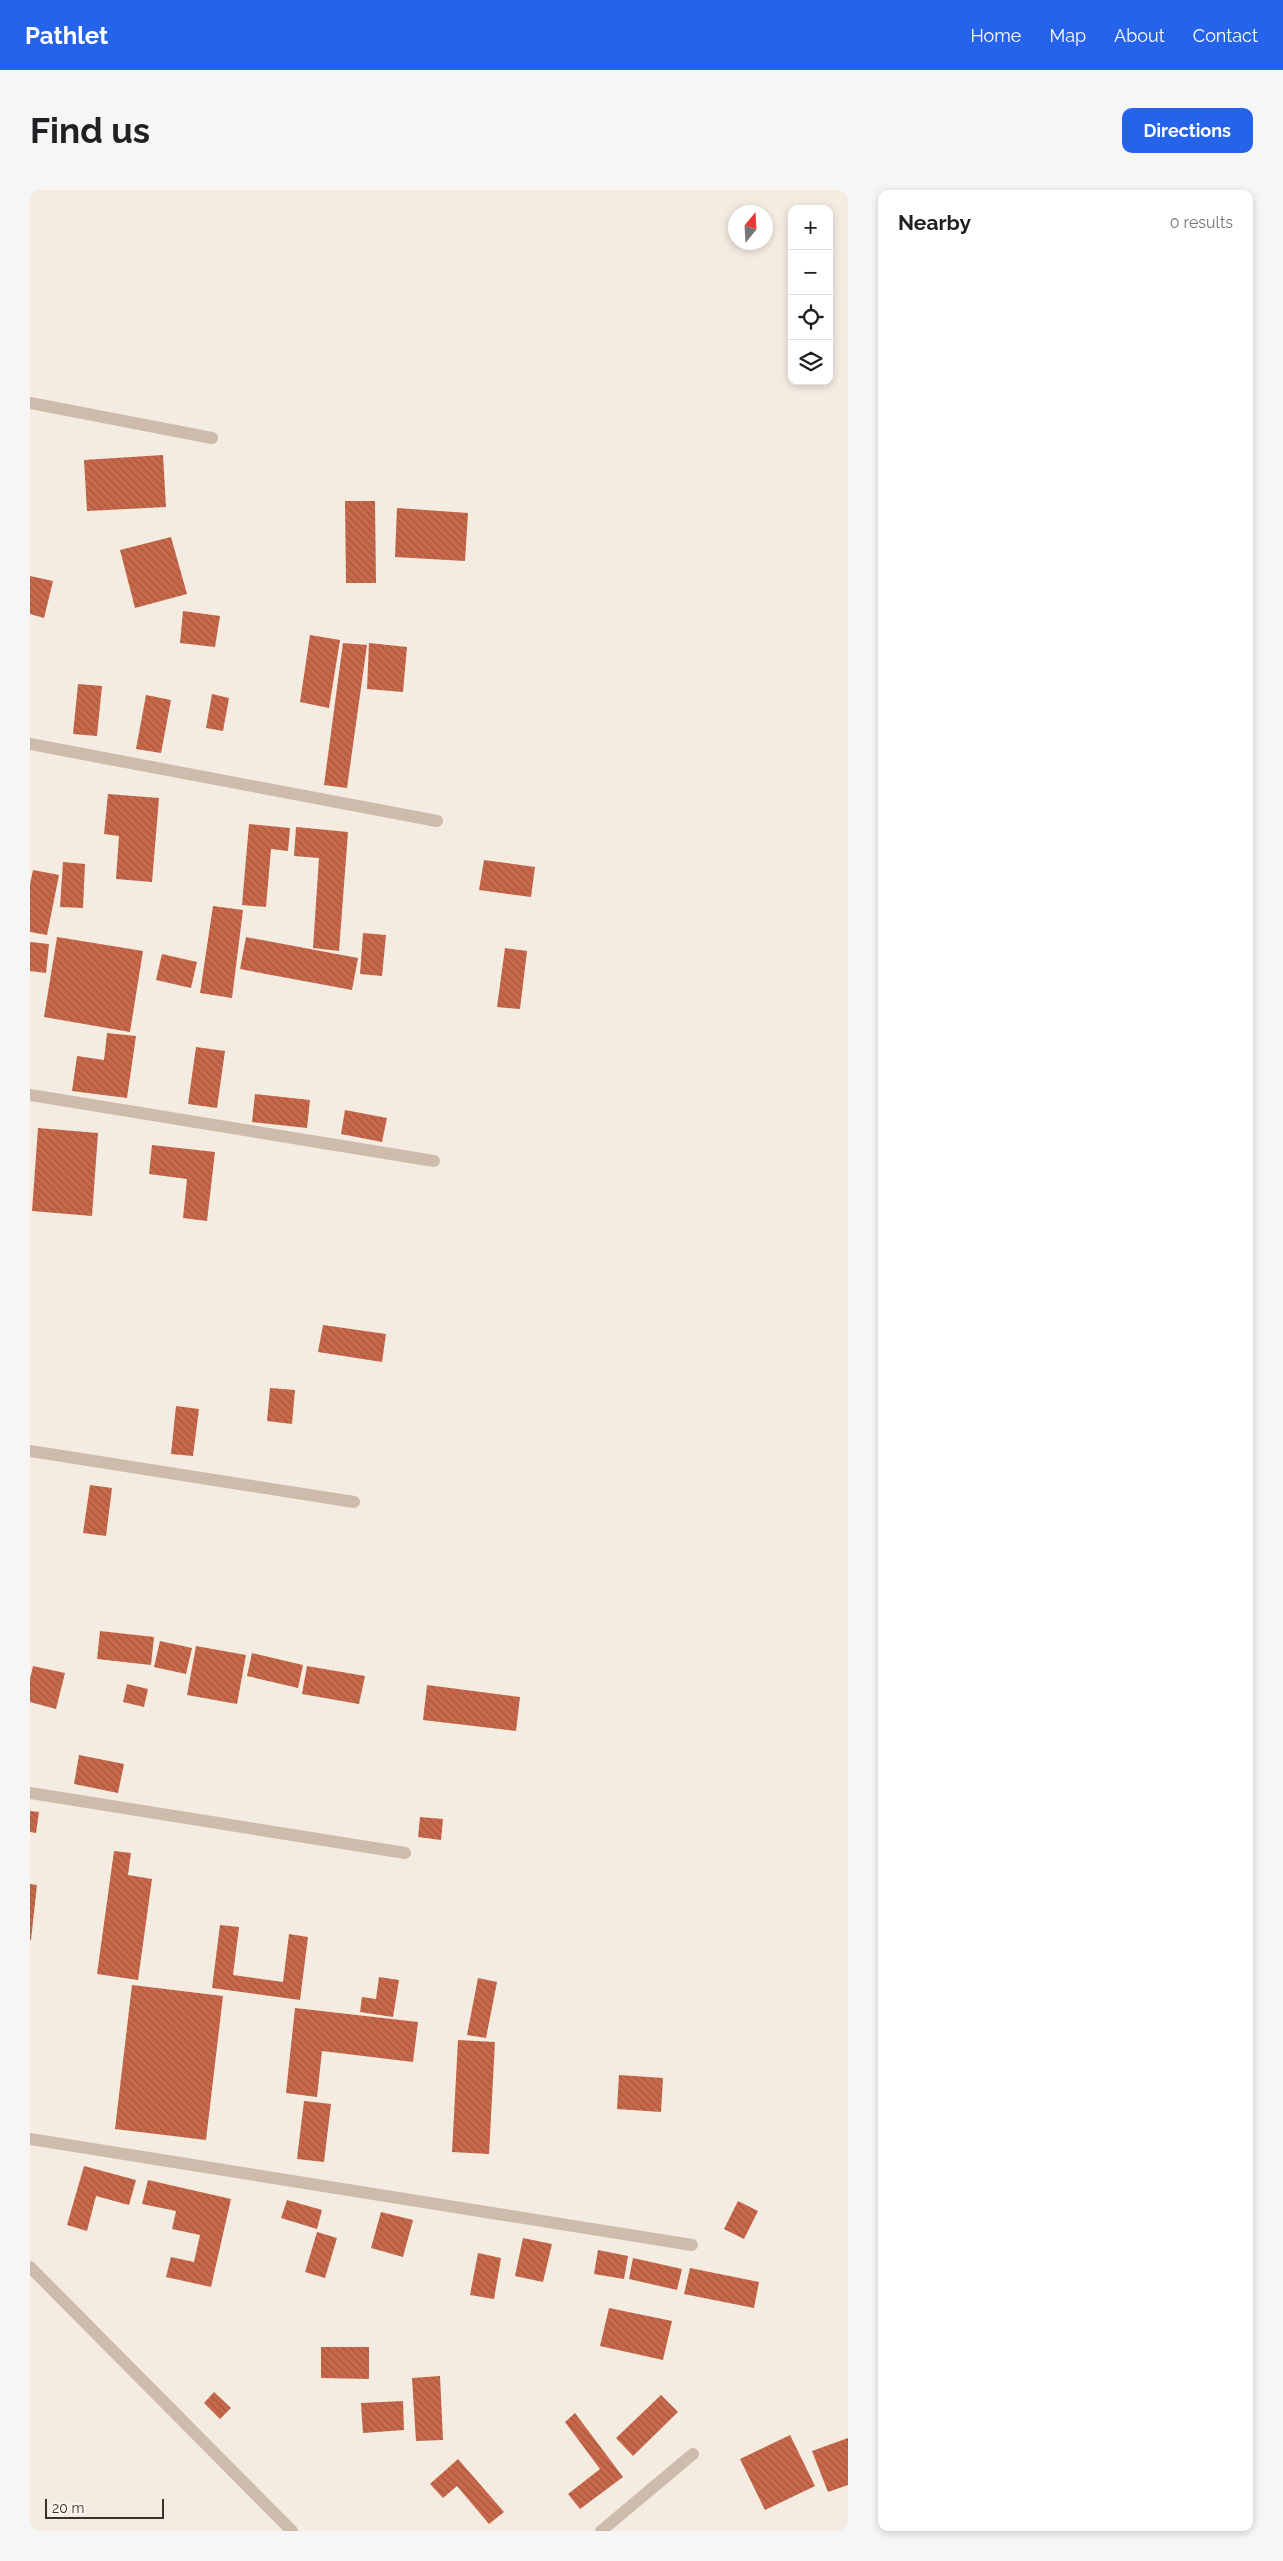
<!DOCTYPE html>
<meta charset="utf-8">
<style>
body{margin:0;font-family:Raleway,sans-serif;background:#f6f6f6;color:#202124}
.controls{position:absolute;right:15px;top:15px;display:grid;overflow:hidden;border-radius:10px;box-shadow:0 2px 8px #0003}
.controls button{width:45px;height:45px;display:grid;place-items:center;padding:0;border:0;border-bottom:1px solid #e0e0e0;background:#fff;color:#202124;font:25px sans-serif}
.compass{position:absolute;left:698px;top:15px;width:45px;height:45px;border-radius:50%;background:#fff;box-shadow:0 2px 8px #0003;rotate:18deg}
.scale{position:absolute;left:15px;bottom:12px;width:119px;box-sizing:border-box;padding-left:5px;border:2px solid #3b302b;border-top:0;font-size:14px;line-height:18px;white-space:nowrap;color:#3b302b;-webkit-text-stroke:4px #fbf5ee;paint-order:stroke}
.list{margin:0;padding:0;list-style:none}
h2{display:flex;justify-content:space-between;align-items:center;height:65px;margin:0;padding:0 20px;font-size:21px}
h2 small{font-size:16px;font-weight:400;color:#757577}
.icon{flex:none;width:28px;height:28px;fill:none;stroke:currentColor;stroke-width:2;stroke-linecap:round;stroke-linejoin:round}
.map{position:relative;flex:none;width:818px;height:2341px;overflow:hidden;border-radius:10px}
header{display:flex;align-items:center;gap:30px;box-sizing:border-box;height:70px;padding:0 25px;background:#2563eb;color:#fff}
header strong{font-size:24px}
nav{display:flex;gap:28px;margin-inline-start:auto;font-size:18px}
.intro{display:flex;align-items:center;justify-content:space-between;box-sizing:border-box;height:120px;padding:0 30px}
h1{margin:0;font-size:35px}
.button{padding:12px 22px;border-radius:10px;background:#2563eb;color:#fff;font-size:18px;font-weight:700}
main{display:flex;gap:30px;padding:0 30px}
aside{flex:1;background:#fff;border-radius:10px;box-shadow:0 2px 8px #0003}
.map>svg:first-child{display:block}
.building{fill:url(#building-back-hatch)}
.lines{fill:none;stroke-linecap:round;stroke-linejoin:round}
.street{stroke:#cdbbac;stroke-width:12}
</style>
<header>
<strong>Pathlet</strong>
<nav><a>Home</a><a>Map</a><a>About</a><a>Contact</a></nav>
</header>
<div class="intro"><h1>Find us</h1><a class="button">Directions</a></div>
<main>
<div class="map">
<svg width="818" height="2341" viewBox="0 0 818 2341">
<defs>
<pattern id="building-back-hatch" width="6" height="6" patternUnits="userSpaceOnUse" patternTransform="scale(1.25)"><rect width="6" height="6" fill="#c8694b"/><path d="M-1 5l2 2M0 0l6 6M5-1l2 2" fill="none" stroke="#a4573f"/></pattern>
</defs>
<rect width="100%" height="100%" fill="#f4ebe1"/>
<path class="building" d="M 133,265 L 136,317 L 57,321 L 54,270 Z
M 315,311 L 345,311 L 346,393 L 316,393 Z
M 367,318 L 438,323 L 435,371 L 365,367 Z
M 141,347 L 157,404 L 105,418 L 90,360 Z
M 0,386 L 23,391 L 14,428 L 0,424 Z
M 153,421 L 190,426 L 185,457 L 150,453 Z
M 280,445 L 310,450 L 299,518 L 270,512 Z
M 313,453 L 337,455 L 317,598 L 294,595 Z
M 339,453 L 377,457 L 373,502 L 337,499 Z
M 48,494 L 72,496 L 67,546 L 43,544 Z
M 182,504 L 199,508 L 193,541 L 176,538 Z
M 116,505 L 141,510 L 131,563 L 106,559 Z
M 78,604 L 129,608 L 122,692 L 86,689 L 89,646 L 74,644 Z
M 219,634 L 260,638 L 258,661 L 241,659 L 236,717 L 212,715 Z
M 266,637 L 318,642 L 309,761 L 283,758 L 289,668 L 264,666 Z
M 454,670 L 505,677 L 501,707 L 449,700 Z
M 33,672 L 55,674 L 53,718 L 30,717 Z
M 3,680 L 29,685 L 17,745 L 0,742 L 0,694 Z
M 183,716 L 213,720 L 202,808 L 170,803 Z
M 333,743 L 356,745 L 352,786 L 330,784 Z
M 27,747 L 113,761 L 100,842 L 14,827 Z
M 216,747 L 328,768 L 322,800 L 210,779 Z
M 0,752 L 19,754 L 16,783 L 0,781 Z
M 475,758 L 497,761 L 490,819 L 467,817 Z
M 132,764 L 167,772 L 161,798 L 126,790 Z
M 77,843 L 106,846 L 97,908 L 42,901 L 47,866 L 74,870 Z
M 166,857 L 195,861 L 187,918 L 158,914 Z
M 225,904 L 280,910 L 277,938 L 222,932 Z
M 315,920 L 357,928 L 352,952 L 311,944 Z
M 8,938 L 68,943 L 62,1026 L 2,1021 Z
M 122,955 L 185,962 L 177,1031 L 153,1028 L 157,989 L 119,984 Z
M 293,1135 L 356,1144 L 352,1172 L 288,1162 Z
M 240,1198 L 265,1200 L 262,1234 L 237,1231 Z
M 146,1216 L 169,1219 L 163,1266 L 141,1264 Z
M 60,1295 L 82,1298 L 76,1346 L 53,1343 Z
M 70,1441 L 124,1447 L 121,1475 L 67,1469 Z
M 130,1451 L 162,1458 L 156,1484 L 124,1477 Z
M 166,1456 L 216,1465 L 207,1514 L 157,1505 Z
M 222,1463 L 273,1475 L 268,1498 L 217,1486 Z
M 3,1476 L 35,1483 L 26,1519 L 0,1512 L 0,1489 Z
M 277,1476 L 335,1486 L 329,1514 L 272,1504 Z
M 97,1494 L 118,1499 L 114,1517 L 93,1512 Z
M 397,1495 L 490,1507 L 486,1541 L 393,1530 Z
M 49,1565 L 94,1574 L 88,1603 L 44,1594 Z
M 0,1621 L 9,1622 L 6,1643 L 0,1642 Z
M 390,1627 L 413,1629 L 411,1650 L 388,1647 Z
M 84,1661 L 101,1663 L 98,1685 L 122,1689 L 108,1790 L 67,1784 Z
M 0,1694 L 7,1695 L 1,1750 L 0,1750 Z
M 190,1735 L 209,1737 L 203,1785 L 253,1792 L 259,1744 L 278,1747 L 270,1810 L 182,1798 Z
M 349,1787 L 369,1790 L 363,1827 L 330,1822 L 332,1807 L 346,1809 Z
M 448,1788 L 467,1792 L 456,1848 L 437,1845 Z
M 102,1795 L 193,1806 L 176,1950 L 85,1939 Z
M 265,1818 L 388,1832 L 383,1872 L 292,1861 L 287,1907 L 256,1903 Z
M 428,1850 L 465,1852 L 459,1964 L 422,1962 Z
M 589,1885 L 633,1888 L 631,1922 L 587,1919 Z
M 274,1911 L 301,1914 L 294,1972 L 267,1969 Z
M 54,1976 L 106,1990 L 99,2015 L 66,2006 L 57,2041 L 37,2035 Z
M 118,1990 L 201,2009 L 181,2097 L 136,2087 L 141,2067 L 164,2072 L 170,2045 L 142,2039 L 146,2021 L 112,2014 Z
M 257,2010 L 292,2020 L 287,2039 L 251,2028 Z
M 708,2011 L 728,2021 L 714,2049 L 694,2039 Z
M 351,2022 L 383,2030 L 373,2067 L 341,2058 Z
M 287,2042 L 307,2048 L 295,2088 L 275,2082 Z
M 493,2048 L 522,2054 L 513,2092 L 485,2086 Z
M 568,2060 L 598,2066 L 594,2089 L 564,2084 Z
M 448,2063 L 471,2068 L 464,2109 L 440,2105 Z
M 603,2068 L 652,2079 L 647,2100 L 599,2089 Z
M 660,2078 L 729,2092 L 724,2118 L 654,2104 Z
M 579,2118 L 642,2131 L 633,2170 L 570,2156 Z
M 291,2157 L 339,2157 L 339,2189 L 291,2188 Z
M 410,2186 L 413,2250 L 386,2251 L 382,2188 Z
M 184,2202 L 201,2218 L 190,2229 L 174,2213 Z
M 631,2205 L 648,2222 L 603,2266 L 586,2248 Z
M 373,2211 L 374,2240 L 333,2243 L 331,2213 Z
M 545,2223 L 593,2287 L 550,2319 L 538,2304 L 570,2279 L 535,2232 Z
M 760,2245 L 785,2296 L 735,2320 L 710,2269 Z
M 818,2248 L 818,2295 L 798,2302 L 782,2261 Z
M 428,2269 L 474,2322 L 459,2334 L 427,2296 L 413,2308 L 400,2294 Z"/>
<g class="lines">
<path class="street" d="M 0,213 L 182,248
M 0,554 L 407,631
M 0,905 L 404,971
M 0,1261 L 324,1312
M 0,1603 L 375,1663
M 0,1949 L 662,2055
M 0,2077 L 262,2341
M 571,2341 L 663,2264"/>
</g>
</svg>
<div class="controls">
<button>+</button>
<button>−</button>
<button><svg class="icon" aria-label="locate" viewBox="0 0 24 24"><circle cx="12" cy="12" r="6"/><path d="M12 2v4M12 18v4M2 12h4M18 12h4"/></svg></button>
<button><svg class="icon" aria-label="layers" viewBox="0 0 24 24"><path d="M12 4l9 5-9 5-9-5zM3 14l9 5 9-5"/></svg></button>
</div>
<svg class="compass" viewBox="-18 -18 36 36"><path d="M0-13l5 13h-10z" fill="#e53935"/><path d="M0 13l5-13h-10z" fill="#757577"/></svg>
<div class="scale">20 m</div>
</div>
<aside>
<h2>Nearby<small>0 results</small></h2>
<ul class="list">
</ul>
</aside>
</main>
